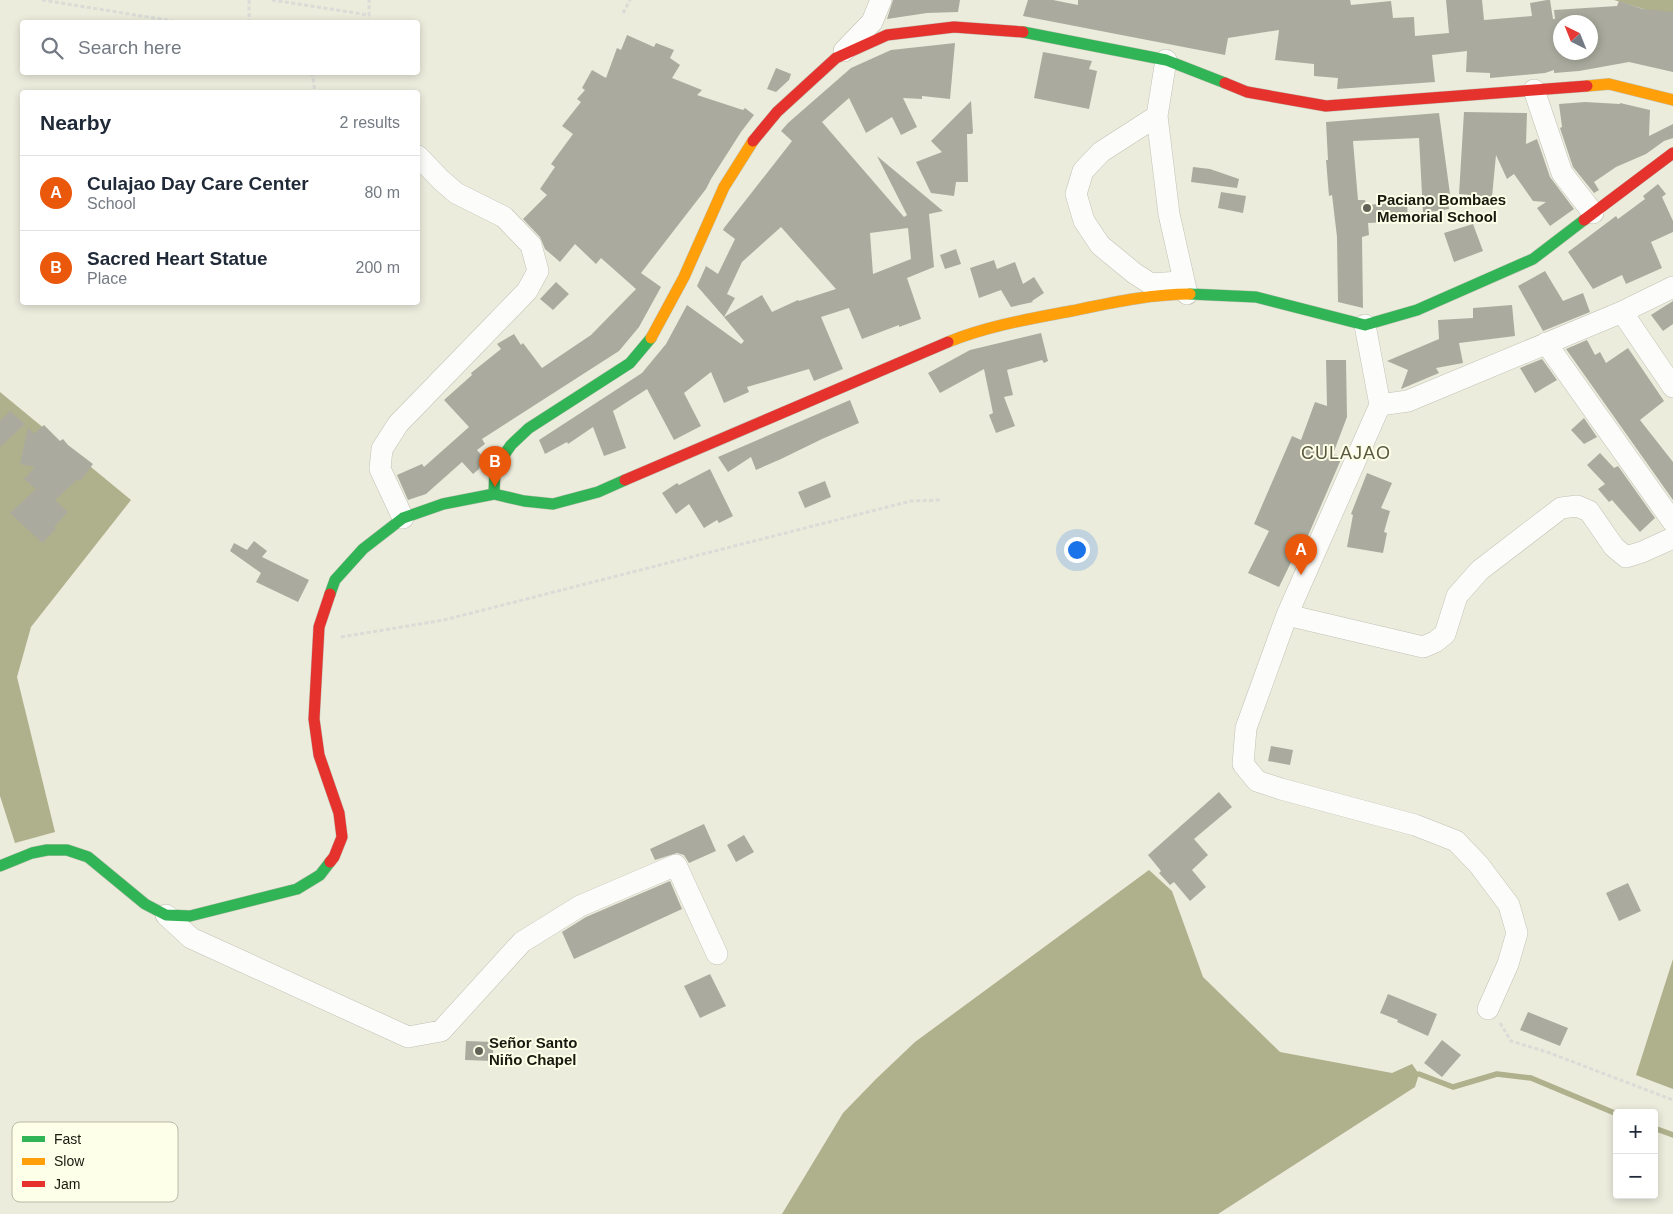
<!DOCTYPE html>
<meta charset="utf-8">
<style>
body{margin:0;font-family:Helvetica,sans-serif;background:#f2f2f3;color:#1f2937}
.controls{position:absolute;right:15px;bottom:15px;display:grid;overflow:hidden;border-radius:5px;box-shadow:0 2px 8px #0003}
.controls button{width:45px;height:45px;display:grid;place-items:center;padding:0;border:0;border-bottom:1px solid #e0e1e3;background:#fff;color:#1f2937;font:25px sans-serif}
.compass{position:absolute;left:1553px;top:15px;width:45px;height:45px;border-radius:50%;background:#fff;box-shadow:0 2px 8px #0003;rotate:317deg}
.you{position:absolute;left:1076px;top:549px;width:18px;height:18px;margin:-12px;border:4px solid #fff;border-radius:50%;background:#1a73e8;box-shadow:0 0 0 8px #1a73e833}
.badge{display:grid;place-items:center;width:32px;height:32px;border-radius:50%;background:#ea580c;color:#fff;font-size:16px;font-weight:700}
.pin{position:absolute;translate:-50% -41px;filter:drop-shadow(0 1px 2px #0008)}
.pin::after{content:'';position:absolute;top:26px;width:18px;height:15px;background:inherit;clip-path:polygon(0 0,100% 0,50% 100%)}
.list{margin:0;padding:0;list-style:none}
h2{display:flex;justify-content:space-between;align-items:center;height:65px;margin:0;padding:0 20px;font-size:21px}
h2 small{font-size:16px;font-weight:400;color:#747a83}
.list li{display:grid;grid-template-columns:32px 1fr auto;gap:15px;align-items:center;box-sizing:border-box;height:75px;padding:0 20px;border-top:1px solid #e0e1e3}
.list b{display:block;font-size:19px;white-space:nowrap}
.list p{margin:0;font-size:16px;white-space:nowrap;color:#747a83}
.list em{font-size:16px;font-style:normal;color:#747a83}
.icon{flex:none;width:28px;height:28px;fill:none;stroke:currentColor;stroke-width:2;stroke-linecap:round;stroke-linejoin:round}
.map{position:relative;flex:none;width:1673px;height:1214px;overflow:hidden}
.search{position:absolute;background:#fff;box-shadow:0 2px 8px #0003;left:20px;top:20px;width:400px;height:55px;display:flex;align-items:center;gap:12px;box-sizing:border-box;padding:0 18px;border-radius:5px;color:#747a83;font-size:19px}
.panel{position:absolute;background:#fff;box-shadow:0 2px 8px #0003;left:20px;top:90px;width:400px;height:215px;border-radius:5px}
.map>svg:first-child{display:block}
.water{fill:#afb08c}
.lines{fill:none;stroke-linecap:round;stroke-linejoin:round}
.stream{stroke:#afb08c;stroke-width:5.5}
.building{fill:#aaab9e;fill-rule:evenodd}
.street-casing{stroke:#c1c1b5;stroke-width:22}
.fast-casing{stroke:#c1c1b5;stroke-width:12}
.slow-casing{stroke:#c1c1b5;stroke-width:12}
.jam-casing{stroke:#c1c1b5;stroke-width:12}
.path{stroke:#dbdbd7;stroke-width:3;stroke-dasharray:4 2.5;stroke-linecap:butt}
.street{stroke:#fcfcfa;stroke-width:21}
.fast{stroke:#30b455;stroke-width:11}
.slow{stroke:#ff9f0a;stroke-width:11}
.jam{stroke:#e5322d;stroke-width:11}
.poi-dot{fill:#626357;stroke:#feffe8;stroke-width:2}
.labels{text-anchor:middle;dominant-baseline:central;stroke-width:4;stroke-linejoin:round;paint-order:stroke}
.poi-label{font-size:15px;font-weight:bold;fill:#18190f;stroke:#feffe8;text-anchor:start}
.quarter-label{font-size:18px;letter-spacing:1px;fill:#595a41;stroke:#feffe8}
.key{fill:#feffe8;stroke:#b9baa7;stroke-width:1}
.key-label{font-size:14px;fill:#18190f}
</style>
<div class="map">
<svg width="1673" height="1214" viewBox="0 0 1673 1214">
<rect width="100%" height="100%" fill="#ebecdc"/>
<path class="water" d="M 1614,0 L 1673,0 L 1673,18 Z
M 0,392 L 131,500 L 31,627 L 17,677 L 55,832 L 15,843 L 0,796 Z
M 1149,870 L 1172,891 L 1203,977 L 1280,1052 L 1392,1073 L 1412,1064 L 1419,1074 L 1415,1087 L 1218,1214 L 782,1214 L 843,1113 L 876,1079 L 915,1042 Z
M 1673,959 L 1673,1089 L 1636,1075 Z"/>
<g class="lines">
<path class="stream" d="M 1419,1074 L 1453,1087 L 1497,1074 L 1531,1078 L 1617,1114
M 1654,1128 L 1673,1135"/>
</g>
<path class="building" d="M 893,0 L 960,0 L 958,12 L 927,13 L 887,19 Z
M 1028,0 L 1053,0 L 1078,5 L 1078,0 L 1350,0 L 1351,5 L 1391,1 L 1393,18 L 1414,17 L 1415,36 L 1449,33 L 1446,0 L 1482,0 L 1484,20 L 1532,16 L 1530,3 L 1547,0 L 1550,0 L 1553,19 L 1555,19 L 1554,10 L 1617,6 L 1619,1 L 1643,9 L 1673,12 L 1673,72 L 1629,62 L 1579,71 L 1554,73 L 1554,70 L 1545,73 L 1490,78 L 1490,73 L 1466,72 L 1467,51 L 1432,55 L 1435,82 L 1337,89 L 1338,78 L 1314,76 L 1314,64 L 1275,60 L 1279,30 L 1228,38 L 1225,55 L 1023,16 ZM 1560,22 L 1590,22 L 1590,52 L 1560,52 Z
M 627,35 L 654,47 L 656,43 L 674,50 L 670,58 L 680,65 L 672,78 L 702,90 L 697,95 L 743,110 L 745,108 L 754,115 L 741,132 L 711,179 L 706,189 L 641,273 L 661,287 L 639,327 L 619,351 L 482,439 L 485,444 L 477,450 L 483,457 L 479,469 L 473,474 L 462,462 L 426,494 L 408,500 L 397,475 L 422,464 L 424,467 L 469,427 L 444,400 L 472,375 L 471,373 L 501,349 L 497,344 L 514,334 L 521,345 L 523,343 L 542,368 L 591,335 L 636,289 L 601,258 L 596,264 L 575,244 L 560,262 L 545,249 L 540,237 L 523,219 L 547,195 L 540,189 L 555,167 L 551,164 L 573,134 L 562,126 L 581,102 L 577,99 L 585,90 L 582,88 L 592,70 L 606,78 L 617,48 L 621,50 Z
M 955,43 L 950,99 L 922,96 L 922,99 L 903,98 L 917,127 L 901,135 L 892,117 L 866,133 L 849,98 L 822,122 L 904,217 L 907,215 L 877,156 L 943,211 L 929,214 L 934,267 L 907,278 L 921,319 L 899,327 L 899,325 L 862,339 L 849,308 L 821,317 L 843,369 L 814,381 L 809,369 L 747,387 L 749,392 L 724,403 L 711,372 L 684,393 L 701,426 L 674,440 L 647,389 L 613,411 L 626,448 L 604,456 L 593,427 L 568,444 L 567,442 L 545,454 L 539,440 L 642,373 L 666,344 L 687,305 L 741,344 L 744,341 L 724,317 L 762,295 L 772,312 L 798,300 L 799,301 L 836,289 L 781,227 L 742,262 L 727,294 L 735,298 L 724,317 L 697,286 L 706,266 L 718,274 L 735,239 L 723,230 L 724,228 L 792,141 L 781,131 L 788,123 L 851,68 L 891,50 ZM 908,228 L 911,259 L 873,274 L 870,233 Z
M 1043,52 L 1092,61 L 1089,69 L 1097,71 L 1089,109 L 1034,98 Z
M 776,68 L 791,74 L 789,80 L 776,92 L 767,89 Z
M 971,101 L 973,132 L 972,134 L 967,134 L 968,182 L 956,182 L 954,196 L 931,193 L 916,162 L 942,152 L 931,141 Z
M 1585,102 L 1620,104 L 1620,103 L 1650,110 L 1649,136 L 1673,124 L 1673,138 L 1664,141 L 1646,154 L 1616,167 L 1594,182 L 1599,190 L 1594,193 L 1573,167 L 1560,128 L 1562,127 L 1559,104 Z
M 1464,112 L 1527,113 L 1526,144 L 1537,139 L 1550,177 L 1574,209 L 1550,226 L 1537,208 L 1546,202 L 1533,201 L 1514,174 L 1507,179 L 1496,155 L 1492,197 L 1459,194 Z
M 1439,113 L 1450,194 L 1447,193 L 1449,209 L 1423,213 L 1419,138 L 1353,141 L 1358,200 L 1365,200 L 1366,205 L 1407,202 L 1408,221 L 1368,223 L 1369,235 L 1362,237 L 1363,308 L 1338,302 L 1337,237 L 1332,195 L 1329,196 L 1326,160 L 1328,160 L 1326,122 Z
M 1193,167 L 1210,169 L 1239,179 L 1237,188 L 1191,182 Z
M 1658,184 L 1666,194 L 1662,197 L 1673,221 L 1673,232 L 1651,242 L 1662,268 L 1626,284 L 1622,275 L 1593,289 L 1568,252 L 1616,216 L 1618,219 L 1645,199 L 1643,196 Z
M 1221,192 L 1246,196 L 1243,213 L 1218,208 Z
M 1473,224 L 1483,251 L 1454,262 L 1444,233 Z
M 956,249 L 961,264 L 945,269 L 940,255 Z
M 994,260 L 997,269 L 1015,262 L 1023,284 L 1034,277 L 1044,293 L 1032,301 L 1033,302 L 1011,307 L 1001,290 L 979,298 L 970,268 Z
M 1545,271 L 1563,301 L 1583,293 L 1590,312 L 1543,331 L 1518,286 Z
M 556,282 L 569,294 L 553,310 L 540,299 Z
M 1673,301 L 1673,324 L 1663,331 L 1651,315 Z
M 1512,305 L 1515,336 L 1459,343 L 1463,363 L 1436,368 L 1439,373 L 1401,389 L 1408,370 L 1387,361 L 1439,339 L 1438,320 L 1473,318 L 1473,308 Z
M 1041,333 L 1048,361 L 1044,363 L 1042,360 L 1007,370 L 1013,395 L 1004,397 L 1015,426 L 996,433 L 989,415 L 993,413 L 984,369 L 940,393 L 928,373 L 970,350 Z
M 1587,340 L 1595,355 L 1600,352 L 1606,363 L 1628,348 L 1664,401 L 1640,420 L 1673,462 L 1673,500 L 1566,349 Z
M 1542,359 L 1557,380 L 1535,393 L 1520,368 Z
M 1326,360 L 1346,360 L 1347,417 L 1333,454 L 1342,457 L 1304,545 L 1300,544 L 1279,587 L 1248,573 L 1269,531 L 1254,524 L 1292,436 L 1301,440 L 1315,402 L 1327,406 Z
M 850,400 L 859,423 L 822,439 L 781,459 L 756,470 L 751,457 L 728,472 L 718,457 Z
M 10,411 L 25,424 L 0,447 L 0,421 Z
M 1584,418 L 1597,437 L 1584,444 L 1571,430 Z
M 44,425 L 60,441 L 63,439 L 68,445 L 93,464 L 80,481 L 78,479 L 55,500 L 68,512 L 54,527 L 56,529 L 42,543 L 10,513 L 36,489 L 24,479 L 35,467 L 20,464 L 28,427 L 34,434 Z
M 1600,453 L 1614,468 L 1618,466 L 1655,518 L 1640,532 L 1612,500 L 1609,502 L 1598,489 L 1605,484 L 1587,465 Z
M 710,469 L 733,516 L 719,523 L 717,520 L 704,528 L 689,504 L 676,514 L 662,493 L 677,483 L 679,485 Z
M 1367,473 L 1392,483 L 1381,508 L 1390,511 L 1384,532 L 1387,533 L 1383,553 L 1347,547 L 1353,515 L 1351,514 Z
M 825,481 L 831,497 L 805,508 L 798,492 Z
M 254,541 L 267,551 L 262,557 L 309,580 L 298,602 L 256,582 L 261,573 L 230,551 L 234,543 L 247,550 Z
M 1271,746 L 1293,750 L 1290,765 L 1268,761 Z
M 1219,792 L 1232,807 L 1194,839 L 1208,855 L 1192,870 L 1206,887 L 1190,901 L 1174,882 L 1170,885 L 1159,873 L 1161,871 L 1148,855 Z
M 704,824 L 716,851 L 689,863 L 684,855 L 677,853 L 655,860 L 650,849 Z
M 744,835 L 754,852 L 736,862 L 727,845 Z
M 670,881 L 682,909 L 574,959 L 562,932 L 586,917 Z
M 1628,883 L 1641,911 L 1619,921 L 1606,893 Z
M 710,974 L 726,1006 L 700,1018 L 684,986 Z
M 1388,994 L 1437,1014 L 1428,1036 L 1397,1022 L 1398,1020 L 1380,1013 Z
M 1528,1012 L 1568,1028 L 1560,1046 L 1520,1030 Z
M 1442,1040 L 1461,1055 L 1442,1077 L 1424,1063 Z
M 466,1041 L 493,1042 L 493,1061 L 465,1060 Z"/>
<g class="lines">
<g class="street-casing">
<path id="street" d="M 844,51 L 872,22 L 881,0
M 1166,60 L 1157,116 L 1169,214 L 1187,294
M 1534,90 L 1562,173 L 1593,213
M 1157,116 L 1101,152 L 1083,171 L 1076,194 L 1084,221 L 1100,245 L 1134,273 L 1151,284 L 1179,282
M 1622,312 L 1673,387
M 1365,325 L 1380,405 L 1287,615 L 1246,728 L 1243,764 L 1257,781 L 1281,789 L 1415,825 L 1456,841 L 1479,865 L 1509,905 L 1517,933 L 1508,964 L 1488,1009
M 1546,343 L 1673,522
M 1380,405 L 1408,401 L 1622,312 L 1673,287
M 403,518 L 380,469 L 382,449 L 398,424 L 527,291 L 538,271 L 531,245 L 504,217 L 456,193 L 441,180 L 418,156
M 1287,615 L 1423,647 L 1435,642 L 1445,634 L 1457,596 L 1480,570 L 1561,508 L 1577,506 L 1589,511 L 1614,547 L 1626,557 L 1642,552 L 1673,538
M 166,915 L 191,938 L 408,1037 L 441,1031 L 522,942 L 580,906 L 676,865 L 717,954"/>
</g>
<g class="fast-casing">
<path id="fast" d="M 1023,32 L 1166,60 L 1225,83
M 1190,294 L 1256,297 L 1365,325 L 1417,310 L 1533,259 L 1584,220
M 494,494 L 495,468 L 511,445 L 529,428 L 630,363 L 651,338
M 330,594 L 335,580 L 363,549 L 403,518 L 443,504 L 494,494 L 524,501 L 553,504 L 598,492 L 625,480
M 0,866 L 32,853 L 47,850 L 67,850 L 88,857 L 145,904 L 166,915 L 190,916 L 297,889 L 320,875 L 330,862"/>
</g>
<g class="slow-casing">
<path id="slow" d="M 1587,86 L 1609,84 L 1673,100
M 651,338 L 684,277 L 724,187 L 753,141
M 948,342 C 987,326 1029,319 1071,311 C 1110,303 1150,294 1190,294"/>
</g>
<g class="jam-casing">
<path id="jam" d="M 1225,83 L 1247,92 L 1326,106 L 1587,86
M 753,141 L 777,112 L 836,58 L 887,35 L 954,27 L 1023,32
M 1584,220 L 1673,153
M 625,480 L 948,342
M 330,862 L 334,857 L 342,837 L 339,813 L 319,755 L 314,719 L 319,627 L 330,594"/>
</g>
<path class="path" d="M 42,0 L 179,22
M 249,0 L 249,22
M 272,0 L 369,15 L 369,0
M 623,13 L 630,0
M 312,72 L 315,92
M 341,637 L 444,620 L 911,501 L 942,500
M 1500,1023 L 1511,1041 L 1547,1052 L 1673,1100"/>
<use href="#street" class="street"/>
<use href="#fast" class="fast"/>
<use href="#slow" class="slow"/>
<use href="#jam" class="jam"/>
</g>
<g class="poi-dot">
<circle cx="1367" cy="208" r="5"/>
<circle cx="479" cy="1051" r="5"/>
</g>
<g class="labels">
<g class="poi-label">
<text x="1377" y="199">Paciano Bombaes<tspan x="1377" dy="17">Memorial School</tspan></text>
<text x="489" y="1042">Señor Santo<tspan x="489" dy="17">Niño Chapel</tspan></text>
</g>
<g class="quarter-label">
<text x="1346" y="453">CULAJAO</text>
</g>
</g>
<rect x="12" y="1122" width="166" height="80" rx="8" class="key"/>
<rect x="22" y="1136" width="23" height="6" fill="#30b455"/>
<rect x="22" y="1158" width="23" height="7" fill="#ff9f0a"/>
<rect x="22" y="1181" width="23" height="6" fill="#e5322d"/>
<g class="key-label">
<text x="54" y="1144">Fast</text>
<text x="54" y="1166">Slow</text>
<text x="54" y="1189">Jam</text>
</g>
</svg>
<div class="controls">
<button>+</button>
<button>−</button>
</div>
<svg class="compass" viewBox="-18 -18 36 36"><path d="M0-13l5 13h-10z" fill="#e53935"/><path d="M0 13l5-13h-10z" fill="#747a83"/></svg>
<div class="you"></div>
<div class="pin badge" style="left:1301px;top:575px">A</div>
<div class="pin badge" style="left:495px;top:487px">B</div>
<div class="search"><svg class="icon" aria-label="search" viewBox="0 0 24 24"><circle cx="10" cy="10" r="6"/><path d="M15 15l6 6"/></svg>Search here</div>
<section class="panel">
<h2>Nearby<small>2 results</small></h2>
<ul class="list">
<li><span class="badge">A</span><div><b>Culajao Day Care Center</b><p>School</p></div><em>80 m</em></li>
<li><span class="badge">B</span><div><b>Sacred Heart Statue</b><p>Place</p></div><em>200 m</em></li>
</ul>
</section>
</div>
